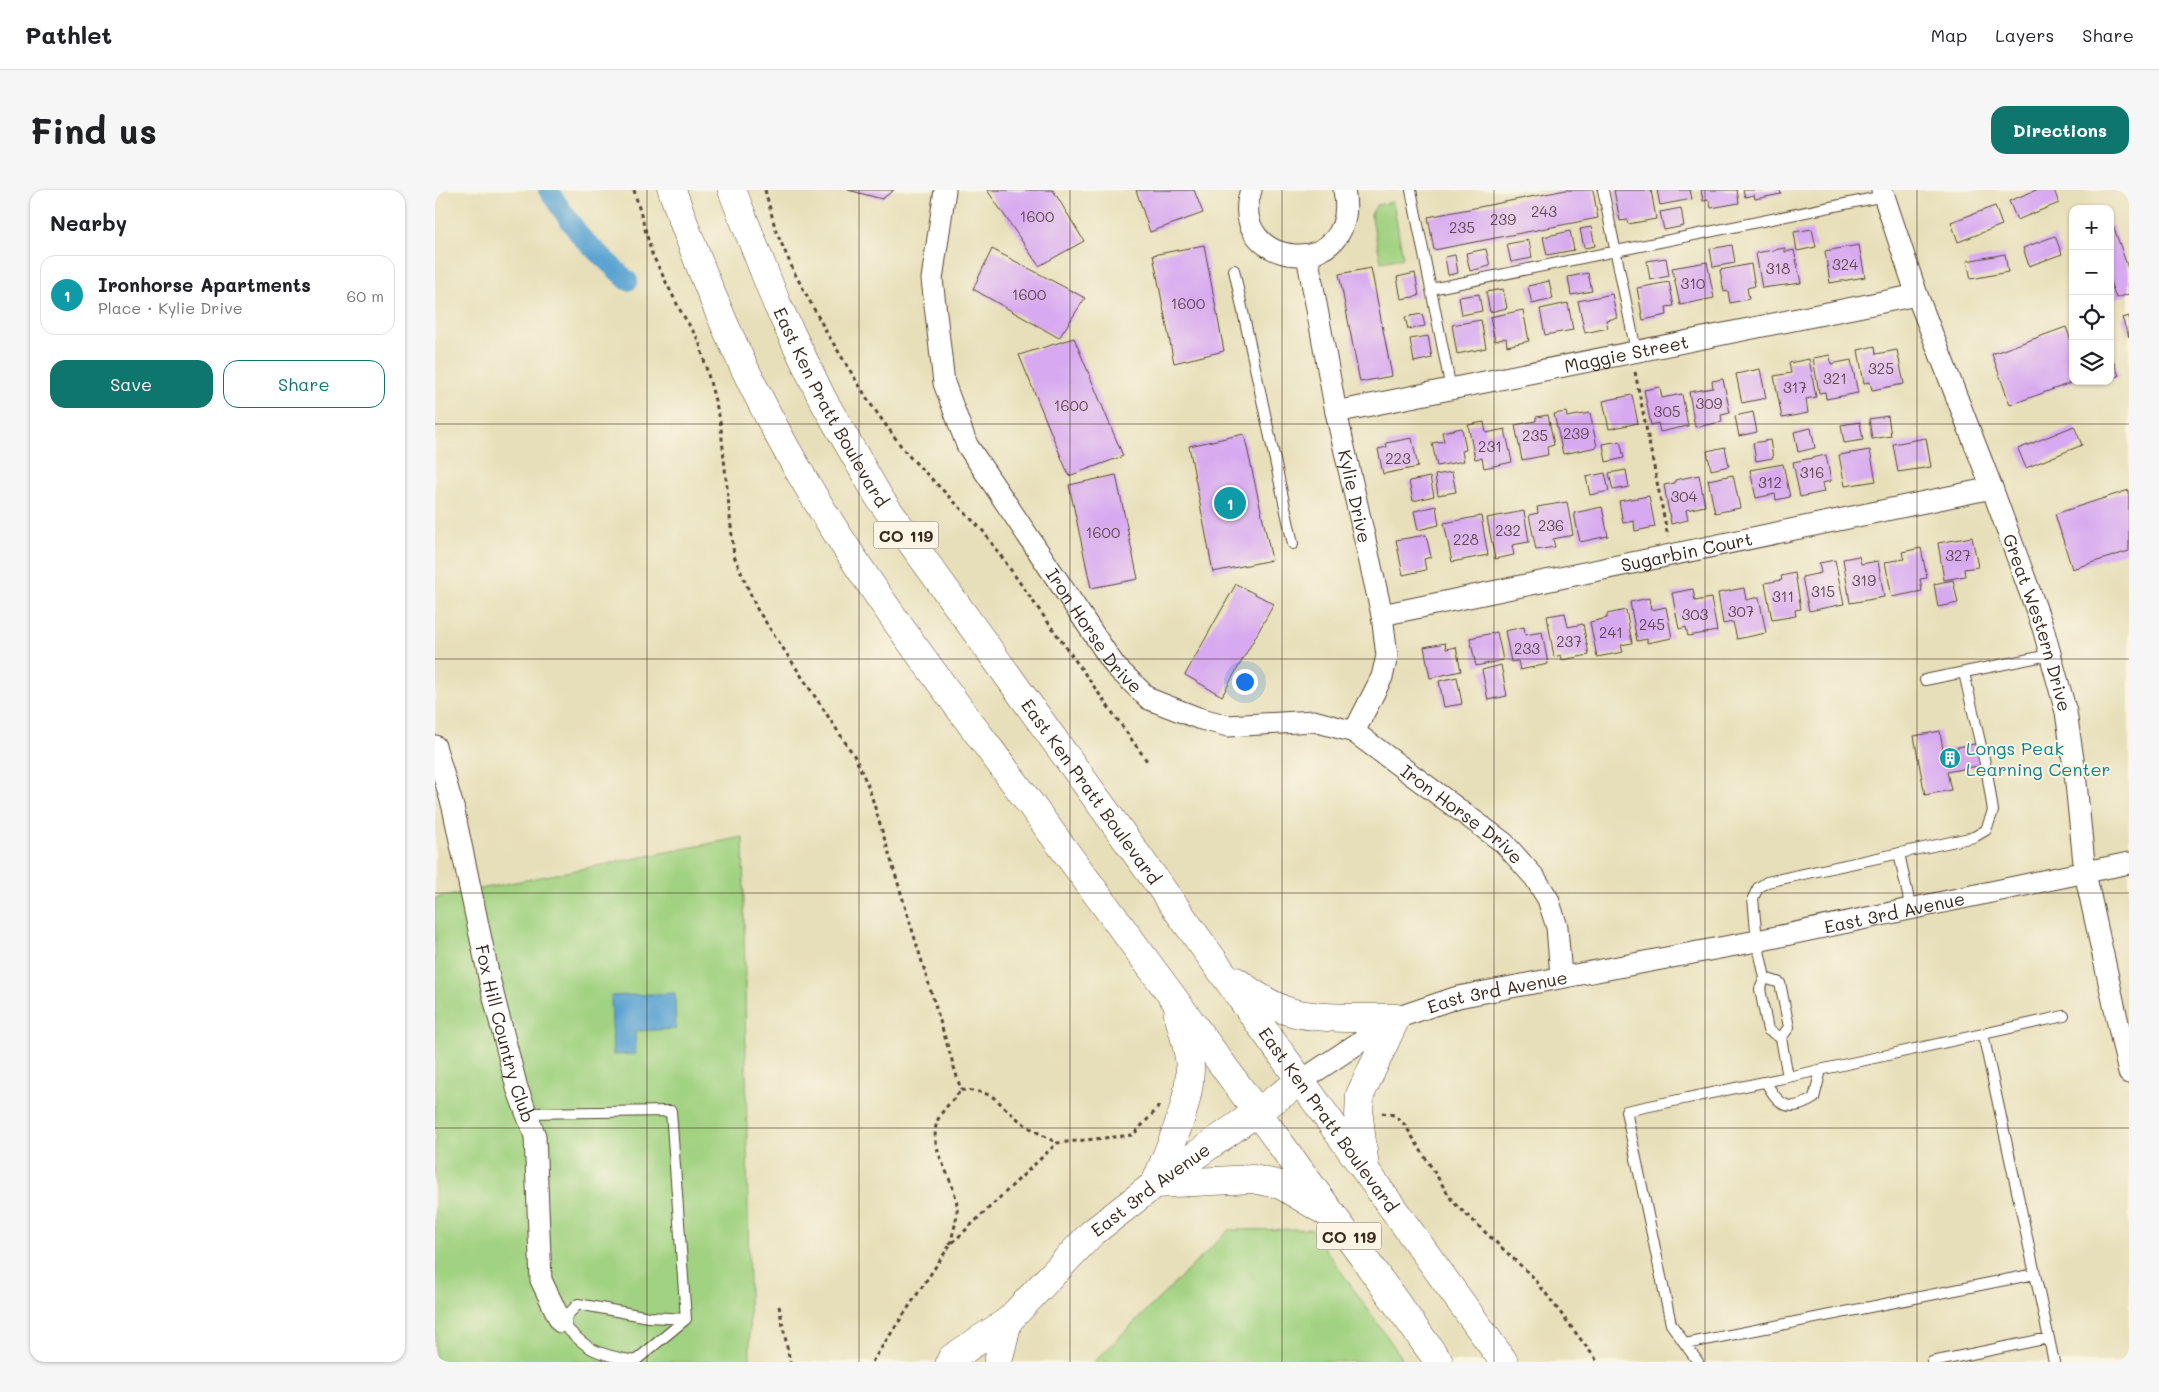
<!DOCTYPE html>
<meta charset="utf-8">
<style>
body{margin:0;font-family:Mali,sans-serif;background:#f6f6f6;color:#202124}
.controls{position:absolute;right:15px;top:15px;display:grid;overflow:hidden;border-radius:10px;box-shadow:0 1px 4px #0004}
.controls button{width:45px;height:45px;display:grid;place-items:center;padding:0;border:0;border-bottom:1px solid #e0e0e0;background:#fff;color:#202124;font:25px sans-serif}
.you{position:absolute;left:809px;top:491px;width:18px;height:18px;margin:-12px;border:4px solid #fff;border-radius:50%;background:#1a73e8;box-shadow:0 0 0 8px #1a73e833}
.badge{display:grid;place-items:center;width:32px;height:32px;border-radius:50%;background:#0f766e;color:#fff;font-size:16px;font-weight:700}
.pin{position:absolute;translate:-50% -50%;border:2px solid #fff;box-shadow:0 1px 5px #0006}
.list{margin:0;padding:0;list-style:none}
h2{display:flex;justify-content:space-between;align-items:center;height:65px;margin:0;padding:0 20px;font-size:21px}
h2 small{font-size:16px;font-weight:400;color:#757577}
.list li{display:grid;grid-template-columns:32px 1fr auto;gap:15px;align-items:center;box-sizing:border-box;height:80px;margin:0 10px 10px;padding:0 10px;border:1px solid #e0e0e0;border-radius:15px}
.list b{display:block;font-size:19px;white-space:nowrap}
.list p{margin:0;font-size:16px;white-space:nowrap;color:#757577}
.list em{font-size:16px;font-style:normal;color:#757577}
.actions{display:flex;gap:10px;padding:15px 20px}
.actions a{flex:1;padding:11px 0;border:1px solid #0f766e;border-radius:15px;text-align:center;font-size:18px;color:#0f766e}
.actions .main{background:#0f766e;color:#fff}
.icon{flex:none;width:28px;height:28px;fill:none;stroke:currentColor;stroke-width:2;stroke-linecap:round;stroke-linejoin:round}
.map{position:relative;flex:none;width:1694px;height:1172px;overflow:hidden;border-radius:15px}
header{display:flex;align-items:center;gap:30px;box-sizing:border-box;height:70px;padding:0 25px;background:#fff;border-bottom:1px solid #e0e0e0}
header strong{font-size:24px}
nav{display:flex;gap:28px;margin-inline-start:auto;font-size:18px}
.intro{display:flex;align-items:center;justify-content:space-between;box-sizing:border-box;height:120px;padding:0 30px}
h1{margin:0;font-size:35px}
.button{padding:12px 22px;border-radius:15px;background:#0f766e;color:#fff;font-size:18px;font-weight:700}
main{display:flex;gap:30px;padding:0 30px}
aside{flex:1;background:#fff;border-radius:15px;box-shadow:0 1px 4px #0004}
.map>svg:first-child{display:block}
.green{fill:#a1d281;stroke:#6e7e50}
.water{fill:#5aa3d2;stroke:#4a6678}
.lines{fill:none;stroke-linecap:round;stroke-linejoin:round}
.canal{stroke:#5aa3d2;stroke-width:20}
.building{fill:#d7a9f0}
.lane-casing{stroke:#554535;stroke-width:12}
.street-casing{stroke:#554535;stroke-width:23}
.secondary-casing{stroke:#554535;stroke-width:29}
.highway-casing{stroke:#554535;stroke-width:29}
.path{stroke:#554535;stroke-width:3;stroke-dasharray:4 4;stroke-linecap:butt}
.lane{stroke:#fff;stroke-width:10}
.street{stroke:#fff;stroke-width:21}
.secondary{stroke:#fff;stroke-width:28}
.highway{stroke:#fff;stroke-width:28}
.grid{fill:none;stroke:#3b2a1e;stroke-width:1;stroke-opacity:0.55}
.labels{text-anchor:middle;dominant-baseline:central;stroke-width:4;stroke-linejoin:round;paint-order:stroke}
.number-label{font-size:15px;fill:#624a52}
.shield{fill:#fcf5e5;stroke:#75675a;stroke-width:1}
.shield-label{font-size:16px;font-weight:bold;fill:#3b2a1e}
.street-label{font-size:18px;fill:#3b2a1e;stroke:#fcf5e5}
.culture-label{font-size:18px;fill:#0d838f;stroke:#fcf5e5;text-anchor:start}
</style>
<header>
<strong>Pathlet</strong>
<nav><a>Map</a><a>Layers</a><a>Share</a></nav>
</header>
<div class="intro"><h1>Find us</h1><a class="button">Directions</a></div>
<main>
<aside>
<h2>Nearby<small></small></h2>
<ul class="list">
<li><span class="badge" style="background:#0f9aa8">1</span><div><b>Ironhorse Apartments</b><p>Place · Kylie Drive</p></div><em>60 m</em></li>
</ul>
<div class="actions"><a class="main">Save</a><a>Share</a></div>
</aside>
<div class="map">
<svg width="1694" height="1172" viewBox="0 0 1694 1172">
<rect width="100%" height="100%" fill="#fcf5e5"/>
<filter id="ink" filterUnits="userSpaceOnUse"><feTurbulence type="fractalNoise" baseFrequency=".02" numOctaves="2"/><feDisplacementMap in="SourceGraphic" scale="10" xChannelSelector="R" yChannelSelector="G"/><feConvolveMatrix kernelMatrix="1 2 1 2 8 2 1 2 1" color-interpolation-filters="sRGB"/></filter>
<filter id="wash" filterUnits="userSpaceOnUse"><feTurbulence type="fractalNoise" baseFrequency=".0096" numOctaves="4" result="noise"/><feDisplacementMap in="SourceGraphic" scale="20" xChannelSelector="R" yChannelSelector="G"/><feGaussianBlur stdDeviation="1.12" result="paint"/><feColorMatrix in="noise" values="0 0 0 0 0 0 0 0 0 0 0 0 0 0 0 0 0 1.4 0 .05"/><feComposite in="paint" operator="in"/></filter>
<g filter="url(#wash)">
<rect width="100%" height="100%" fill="#e7dfb9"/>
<path class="green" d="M 958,12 L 968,68 L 946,72 L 936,24 L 942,15 Z
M 308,647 L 315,1172 L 0,1172 L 0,708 Z
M 876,1039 L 970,1172 L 659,1172 L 794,1040 Z"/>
<path class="water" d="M 240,803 L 241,839 L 200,841 L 201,864 L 178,865 L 176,806 Z"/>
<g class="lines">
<path class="canal" d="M 113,0 L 146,47 L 193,91"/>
</g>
<g id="blocks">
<path class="building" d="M 413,0 L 459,0 L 447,9 Z
M 552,0 L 618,0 L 649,51 L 604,76 Z
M 701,0 L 759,0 L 768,23 L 715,42 Z
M 1131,0 L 1158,0 L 1163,28 L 999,60 L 993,27 Z
M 1179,0 L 1216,0 L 1221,29 L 1193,34 L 1192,30 L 1185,31 Z
M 1222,0 L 1255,0 L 1257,9 L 1225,15 Z
M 1266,0 L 1302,0 L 1304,13 L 1276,18 L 1274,10 L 1268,11 Z
M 1308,0 L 1345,0 L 1346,4 L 1320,9 L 1319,5 L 1310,7 Z
M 1601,0 L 1619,0 L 1624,13 L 1582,30 L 1574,11 Z
M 1560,16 L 1567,35 L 1523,52 L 1516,32 Z
M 1246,18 L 1249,36 L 1229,40 L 1225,22 Z
M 1678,35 L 1694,81 L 1694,104 L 1681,108 L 1675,92 L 1675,36 Z
M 1156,37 L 1160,56 L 1149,58 L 1145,39 Z
M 1377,39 L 1381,57 L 1362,61 L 1359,42 Z
M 1135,41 L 1139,60 L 1112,65 L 1108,47 Z
M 1620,46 L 1627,64 L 1594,76 L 1588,58 Z
M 1094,50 L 1097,68 L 1076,72 L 1072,54 Z
M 769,55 L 789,161 L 739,173 L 718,65 Z
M 1297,55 L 1300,73 L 1278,77 L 1275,59 Z
M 1424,55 L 1430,87 L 1395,93 L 1390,61 Z
M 1350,58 L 1350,62 L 1359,60 L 1366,93 L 1327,98 L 1321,63 Z
M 557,59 L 650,108 L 624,148 L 538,99 Z
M 1051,59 L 1055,76 L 1035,81 L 1031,63 Z
M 1570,64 L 1573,82 L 1536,89 L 1532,71 Z
M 1020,65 L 1023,83 L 1013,85 L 1010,67 Z
M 1231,68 L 1234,86 L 1215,90 L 1212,71 Z
M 1272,72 L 1279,108 L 1245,115 L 1237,78 Z
M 1316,74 L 1320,96 L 1312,98 L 1314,109 L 1295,113 L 1293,101 L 1289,102 L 1285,80 Z
M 936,78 L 957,186 L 925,192 L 904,84 Z
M 980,83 L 984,106 L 966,109 L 962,87 Z
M 1153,83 L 1157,101 L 1136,105 L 1133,87 Z
M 1114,91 L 1118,109 L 1097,114 L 1093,96 Z
M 1234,92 L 1239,116 L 1231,117 L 1232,125 L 1208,130 L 1202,98 Z
M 1068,99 L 1072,118 L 1055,122 L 1051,102 Z
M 1044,104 L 1047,121 L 1027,125 L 1024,107 Z
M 1177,104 L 1182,128 L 1171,130 L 1173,138 L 1150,143 L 1143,111 Z
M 1133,113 L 1138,140 L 1110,145 L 1105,119 Z
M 1088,120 L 1094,151 L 1072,156 L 1071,148 L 1060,151 L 1055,127 Z
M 987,124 L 990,136 L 973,139 L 970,127 Z
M 1694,126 L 1694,147 L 1687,128 Z
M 1046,130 L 1051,158 L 1022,164 L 1017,135 Z
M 1631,137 L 1638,156 L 1638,191 L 1641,191 L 1575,215 L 1557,164 Z
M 993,146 L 997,168 L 979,172 L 975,149 Z
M 639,148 L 688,266 L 634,286 L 584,165 Z
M 1440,156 L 1441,164 L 1462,160 L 1469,194 L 1437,200 L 1435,192 L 1429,193 L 1423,160 Z
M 1675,163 L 1684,186 L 1675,190 Z
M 1395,165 L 1396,174 L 1416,170 L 1423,203 L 1391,209 L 1390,202 L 1384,203 L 1378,168 Z
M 1374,169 L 1381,207 L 1371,209 L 1373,223 L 1347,228 L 1339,186 L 1356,183 L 1354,173 Z
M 1325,179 L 1331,208 L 1307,213 L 1301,184 Z
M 1288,189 L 1295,223 L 1286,225 L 1287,232 L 1260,237 L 1254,202 L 1278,198 L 1277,191 Z
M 1225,197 L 1227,208 L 1247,204 L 1253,236 L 1225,242 L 1223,233 L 1216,235 L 1209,200 Z
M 1197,205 L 1203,233 L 1174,239 L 1168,211 Z
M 1131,222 L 1132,227 L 1155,223 L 1162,257 L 1128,264 L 1119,224 Z
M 1318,222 L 1322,242 L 1304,246 L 1300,226 Z
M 1113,225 L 1119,255 L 1112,257 L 1113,265 L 1087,270 L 1080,235 L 1101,231 L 1101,227 Z
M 1453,226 L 1456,246 L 1437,249 L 1434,229 Z
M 1049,232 L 1051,243 L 1070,239 L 1077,272 L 1049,278 L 1047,268 L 1040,269 L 1033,235 Z
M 1425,232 L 1428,250 L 1409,253 L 1406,235 Z
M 1639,236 L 1647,255 L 1591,278 L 1583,259 Z
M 1027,238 L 1031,260 L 1027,261 L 1029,271 L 1002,276 L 997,253 L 1009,251 L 1007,242 Z
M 1376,238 L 1380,258 L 1363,262 L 1359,242 Z
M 809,244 L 837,370 L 778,382 L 754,256 Z
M 977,248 L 983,277 L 948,284 L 943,259 L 952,257 L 951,253 Z
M 1491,248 L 1496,277 L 1463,282 L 1458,254 Z
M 1335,250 L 1338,268 L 1321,271 L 1318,253 Z
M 1185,251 L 1189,268 L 1171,272 L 1168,254 Z
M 1290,257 L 1294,276 L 1276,280 L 1272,261 Z
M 1435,260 L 1441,291 L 1410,296 L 1404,265 Z
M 1391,265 L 1396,291 L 1387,293 L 1389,302 L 1365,307 L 1358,272 Z
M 1348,274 L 1355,307 L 1341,310 L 1340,304 L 1321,308 L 1315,280 Z
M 1191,280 L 1194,297 L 1178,300 L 1174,283 Z
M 1017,282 L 1021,302 L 1003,305 L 1000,285 Z
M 1170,283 L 1174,301 L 1155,305 L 1151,287 Z
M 681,285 L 703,389 L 656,398 L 634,295 Z
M 1264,285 L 1270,316 L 1251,320 L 1253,330 L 1236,334 L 1229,295 L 1240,293 L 1240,290 Z
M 1298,285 L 1305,318 L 1280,323 L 1273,290 Z
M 995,287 L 999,306 L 978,311 L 974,291 Z
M 1694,300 L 1694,361 L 1637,379 L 1620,324 Z
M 1214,306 L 1220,337 L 1200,341 L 1199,331 L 1188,333 L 1184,311 Z
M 1132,312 L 1138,345 L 1118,349 L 1120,357 L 1101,360 L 1094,325 L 1103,323 L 1102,317 Z
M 1001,316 L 1004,335 L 983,340 L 979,321 Z
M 1167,317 L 1173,346 L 1145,352 L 1139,323 Z
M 1089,321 L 1094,352 L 1077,355 L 1079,365 L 1060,369 L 1052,328 Z
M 1046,326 L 1053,365 L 1017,372 L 1009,333 Z
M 991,345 L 996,367 L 989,369 L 991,380 L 968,385 L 961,350 Z
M 1537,347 L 1543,377 L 1529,379 L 1530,386 L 1509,390 L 1503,353 Z
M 1486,358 L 1492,388 L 1485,389 L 1487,401 L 1457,407 L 1450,372 L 1469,369 L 1467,362 Z
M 1424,366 L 1426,374 L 1443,371 L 1449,407 L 1415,413 L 1408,369 Z
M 1400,370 L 1409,414 L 1374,421 L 1367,387 L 1386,383 L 1384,373 Z
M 1360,383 L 1366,419 L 1360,420 L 1361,426 L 1337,430 L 1330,393 L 1347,390 L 1346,386 Z
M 1518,390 L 1523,413 L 1503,417 L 1499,394 Z
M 801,394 L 839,414 L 787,506 L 750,485 Z
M 1309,398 L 1311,410 L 1324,407 L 1331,443 L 1302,449 L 1298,432 L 1288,434 L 1283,403 Z
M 1258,399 L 1260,411 L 1276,408 L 1282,441 L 1253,446 L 1251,437 L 1244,439 L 1237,403 Z
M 1214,408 L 1216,420 L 1231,417 L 1237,448 L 1212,453 L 1212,449 L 1202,451 L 1195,412 Z
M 1191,420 L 1197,453 L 1186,455 L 1188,462 L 1162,467 L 1155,432 L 1172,428 L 1172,424 Z
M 1130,423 L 1133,437 L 1148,434 L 1154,465 L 1127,470 L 1126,465 L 1119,467 L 1112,426 Z
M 1089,437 L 1090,445 L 1107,442 L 1113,474 L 1085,480 L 1083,471 L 1076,472 L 1070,441 Z
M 1062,442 L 1068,470 L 1041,476 L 1035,448 Z
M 1010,453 L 1011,459 L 1021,457 L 1026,481 L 995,488 L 989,457 Z
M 1066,475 L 1072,506 L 1053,510 L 1047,480 Z
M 1022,487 L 1027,514 L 1009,517 L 1004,491 Z
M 1505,541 L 1508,560 L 1544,553 L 1548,575 L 1512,582 L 1516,600 L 1490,605 L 1479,546 Z"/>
</g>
</g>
<g filter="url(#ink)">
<use href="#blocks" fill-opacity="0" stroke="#554535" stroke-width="1"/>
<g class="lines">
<g class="lane-casing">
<path id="lane" d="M 976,0 L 1016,199
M 1168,0 L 1201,161
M 799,80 L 858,354
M 996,99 L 1449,6
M 1529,483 L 1552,582 L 1558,621 L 1551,640 L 1539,647 L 1332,692 L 1323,698 L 1318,708 L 1322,751 L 1330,788 L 1325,799 L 1333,840 L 1346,848 L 1353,887 L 1629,826
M 1490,490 L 1614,465
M 1464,663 L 1476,720
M 1330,788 L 1345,793 L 1354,837 L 1346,848
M 1548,844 L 1619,1172
M 1331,892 C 1343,915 1354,924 1379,908 L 1386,880
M 91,923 L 236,921 L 251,1129 L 214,1127 L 143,1114 L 126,1132 C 153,1161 161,1164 200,1171 L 251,1129
M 1250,1154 L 1600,1084
M 1263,1172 L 1236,1134 L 1191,921 L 1353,887
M 1497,1172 L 1614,1148"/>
</g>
<g class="street-casing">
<g id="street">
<path id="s1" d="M 510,0 L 497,89 L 509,193 L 532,255 L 680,476 L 714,509 L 763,528 L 793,536 L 879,531 L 919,542 L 1069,653 L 1100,688 L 1113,709 L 1122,737 L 1126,786"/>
<path d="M 816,0 C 790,79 927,94 909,0"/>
<path id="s2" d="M 1447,0 L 1482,105 L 1557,298 L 1608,438 L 1631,522 L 1640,583 L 1650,683 L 1694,883"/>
<path id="s3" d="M 872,65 L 901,222 L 947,425 L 952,466 L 947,487 L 919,542"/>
<path id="s4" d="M 901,222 L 1482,105"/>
<path id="s5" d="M 947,425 L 1557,298"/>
<path id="s6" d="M 0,556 L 18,617 L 55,792 L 82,898 L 100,946 L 106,1090 L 126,1132"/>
<path id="s7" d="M 866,891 L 961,828 L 1023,807 L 1322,751 L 1694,673"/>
</g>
</g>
<g class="secondary-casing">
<g id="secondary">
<path id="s8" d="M 515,1172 L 517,1168 L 573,1131 L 657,1043 L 720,994 L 866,891"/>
<path d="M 563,1172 L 573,1131"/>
</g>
</g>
<g class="highway-casing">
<g id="highway">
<path d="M 237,0 C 271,98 312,193 365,283 C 438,409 530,524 616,642 C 746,818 876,994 1004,1172"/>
<path id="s9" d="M 297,0 L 342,114 L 387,208 L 445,309 L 1069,1172"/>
<path d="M 801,791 C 815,802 831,812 847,819 C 872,830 932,828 961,828 L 925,905 L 924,927 L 930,978"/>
<path d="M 743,824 C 748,842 755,862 755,880 C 754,919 734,958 720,994 L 818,989 L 846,995 L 891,1022"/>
</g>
</g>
<path class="path" d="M 199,0 L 217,64 L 245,120 L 264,151 L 285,229 L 299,366 L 322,419 L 420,567 L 434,598 L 526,900
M 330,0 L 341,41 L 359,82 L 392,143 L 435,213 L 471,263 L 548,341 L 712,571
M 1200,182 L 1233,347
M 526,900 C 564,902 558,910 584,930 C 595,939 609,946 622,953
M 947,923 L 959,925 L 970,935 L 1018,1012 L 1099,1088 L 1163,1172
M 515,1054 C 518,1043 523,1027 522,1016 C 520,986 487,953 506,924 C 512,915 520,908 526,900
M 344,1116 L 355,1172
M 437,1172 L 515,1055 L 622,953 L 698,945 L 722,919 L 725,912"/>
<use href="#lane" class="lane"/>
<use href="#street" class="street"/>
<use href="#secondary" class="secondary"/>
<use href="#highway" class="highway"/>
</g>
</g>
<path class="grid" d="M 212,0 L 212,1172M 424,0 L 424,1172M 635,0 L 635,1172M 847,0 L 847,1172M 1059,0 L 1059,1172M 1270,0 L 1270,1172M 1482,0 L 1482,1172M 0,234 L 1694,234M 0,469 L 1694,469M 0,703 L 1694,703M 0,938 L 1694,938"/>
<defs>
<g id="building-disc" transform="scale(1.125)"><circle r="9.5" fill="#0f9aa8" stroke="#fcf5e5"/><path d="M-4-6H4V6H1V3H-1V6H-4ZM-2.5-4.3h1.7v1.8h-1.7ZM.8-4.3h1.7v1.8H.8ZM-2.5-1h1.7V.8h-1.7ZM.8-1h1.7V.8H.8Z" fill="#fff"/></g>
</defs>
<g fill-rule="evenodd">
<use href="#building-disc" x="1515" y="568"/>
</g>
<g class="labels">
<g class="number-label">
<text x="1109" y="21">243</text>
<text x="602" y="26">1600</text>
<text x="1068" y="29">239</text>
<text x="1027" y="37">235</text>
<text x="1410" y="74">324</text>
<text x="1343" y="78">318</text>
<text x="1258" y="93">310</text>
<text x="594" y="104">1600</text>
<text x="753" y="113">1600</text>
<text x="1446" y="178">325</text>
<text x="1400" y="188">321</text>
<text x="1360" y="197">317</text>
<text x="1274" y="213">309</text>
<text x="636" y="215">1600</text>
<text x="1232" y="221">305</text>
<text x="1141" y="243">239</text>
<text x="1100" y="245">235</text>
<text x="1055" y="256">231</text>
<text x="963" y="268">223</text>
<text x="1377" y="282">316</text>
<text x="1335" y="292">312</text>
<text x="1249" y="306">304</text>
<text x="1116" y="335">236</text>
<text x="1073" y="340">232</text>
<text x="668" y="342">1600</text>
<text x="1031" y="349">228</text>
<text x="1523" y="365">327</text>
<text x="1429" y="390">319</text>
<text x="1388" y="401">315</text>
<text x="1348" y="406">311</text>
<text x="1306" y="421">307</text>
<text x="1260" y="424">303</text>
<text x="1217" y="434">245</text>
<text x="1176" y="442">241</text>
<text x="1134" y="451">237</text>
<text x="1092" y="458">233</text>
</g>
<g class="shield">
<rect x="438.5" y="331.5" width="65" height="27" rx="4"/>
<rect x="881.5" y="1032.5" width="65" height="27" rx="4"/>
</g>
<g class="shield-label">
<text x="471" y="345">CO 119</text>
<text x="914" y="1046">CO 119</text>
</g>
<g class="street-label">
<text stroke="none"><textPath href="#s4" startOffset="296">Maggie Street</textPath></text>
<text stroke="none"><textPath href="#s9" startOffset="239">East Ken Pratt Boulevard</textPath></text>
<text stroke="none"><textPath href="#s3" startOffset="246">Kylie Drive</textPath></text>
<text stroke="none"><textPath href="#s5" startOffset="311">Sugarbin Court</textPath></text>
<text stroke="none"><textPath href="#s2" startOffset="460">Great Western Drive</textPath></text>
<text stroke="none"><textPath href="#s1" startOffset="486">Iron Horse Drive</textPath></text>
<text stroke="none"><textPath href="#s9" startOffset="704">East Ken Pratt Boulevard</textPath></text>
<text stroke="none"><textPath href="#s1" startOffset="921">Iron Horse Drive</textPath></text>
<text stroke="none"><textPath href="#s7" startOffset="624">East 3rd Avenue</textPath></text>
<text stroke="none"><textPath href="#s7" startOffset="219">East 3rd Avenue</textPath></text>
<text stroke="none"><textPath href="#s6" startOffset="296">Fox Hill Country Club</textPath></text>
<text stroke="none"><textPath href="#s9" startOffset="1109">East Ken Pratt Boulevard</textPath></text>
<text stroke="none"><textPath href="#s8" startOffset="266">East 3rd Avenue</textPath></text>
</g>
<g class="culture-label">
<text x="1531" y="558">Longs Peak<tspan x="1531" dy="21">Learning Center</tspan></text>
</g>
</g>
</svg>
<div class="controls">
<button>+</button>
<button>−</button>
<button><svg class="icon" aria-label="locate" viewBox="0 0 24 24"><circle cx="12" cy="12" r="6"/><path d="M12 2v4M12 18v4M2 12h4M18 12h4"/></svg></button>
<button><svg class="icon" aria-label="layers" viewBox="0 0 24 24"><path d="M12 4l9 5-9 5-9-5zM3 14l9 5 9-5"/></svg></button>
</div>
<div class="you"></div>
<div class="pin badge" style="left:795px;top:313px;background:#0f9aa8">1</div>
</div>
</main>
